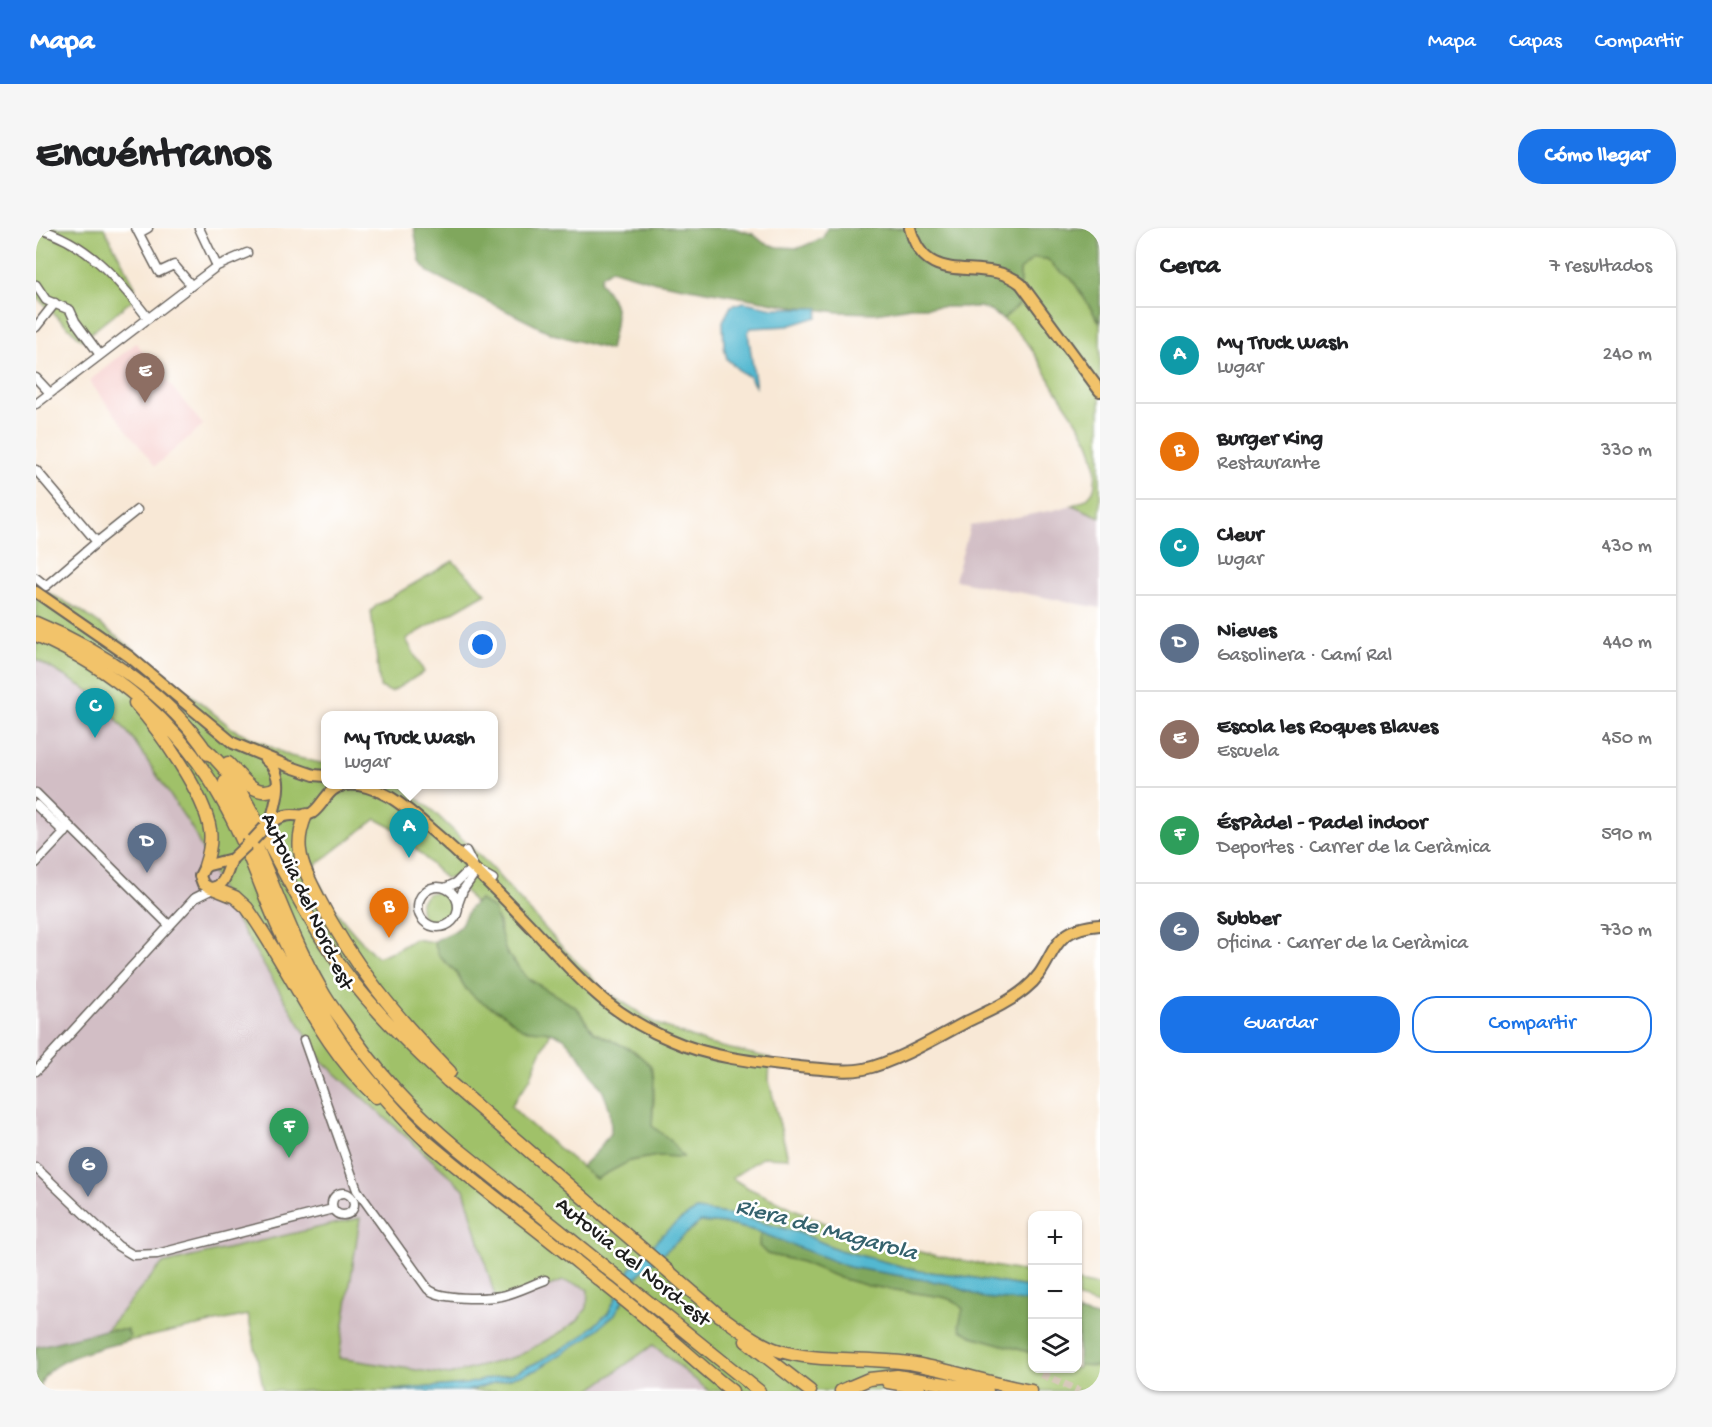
<!DOCTYPE html>
<html lang="es">
<meta charset="utf-8">
<style>
body{margin:0;font-family:"Gochi Hand",sans-serif;background:#f6f6f6;color:#202124}
.controls{position:absolute;right:18px;bottom:18px;display:grid;overflow:hidden;border-radius:12px;box-shadow:0 2px 4px #0004}
.controls button{width:54px;height:54px;display:grid;place-items:center;padding:0;border:0;border-bottom:2px solid #e0e0e0;background:#fff;color:#202124;font:30px sans-serif}
.you{position:absolute;left:447px;top:417px;width:21px;height:21px;margin:-15px;border:4px solid #fff;border-radius:50%;background:#1a73e8;box-shadow:0 0 0 9px #1a73e833}
.badge{display:grid;place-items:center;width:39px;height:39px;border-radius:50%;background:#1a73e8;color:#fff;font-size:20px;font-weight:700}
.pin{position:absolute;translate:-50% -50px;filter:drop-shadow(0 2px 3px #0008)}
.pin::after{content:'';position:absolute;top:32px;width:21px;height:18px;background:inherit;clip-path:polygon(0 0,100% 0,50% 100%)}
.popup{position:absolute;left:285px;top:483px;width:177px;height:78px;box-sizing:border-box;display:grid;place-content:center;border-radius:12px;background:#fff;filter:drop-shadow(0 2px 4px #0005);font-size:20px;white-space:nowrap;color:#757577}
.popup b{font-size:22px;color:#202124}
.popup::after{content:'';position:absolute;left:50%;top:100%;margin-left:-12px;border:12px solid transparent;border-top-color:#fff}
.list{margin:0;padding:0;list-style:none}
h2{display:flex;justify-content:space-between;align-items:center;height:78px;margin:0;padding:0 24px;font-size:26px}
h2 small{font-size:20px;font-weight:400;color:#757577}
.list li{display:grid;grid-template-columns:39px 1fr auto;gap:18px;align-items:center;box-sizing:border-box;height:96px;padding:0 24px;border-top:2px solid #e0e0e0}
.list b{display:block;font-size:22px;white-space:nowrap}
.list p{margin:0;font-size:20px;white-space:nowrap;color:#757577}
.list em{font-size:20px;font-style:normal;color:#757577}
.actions{display:flex;gap:12px;padding:18px 24px}
.actions a{flex:1;padding:14px 0;border:2px solid #1a73e8;border-radius:24px;text-align:center;font-size:21px;color:#1a73e8}
.actions .main{background:#1a73e8;color:#fff}
.icon{flex:none;width:33px;height:33px;fill:none;stroke:currentColor;stroke-width:2;stroke-linecap:round;stroke-linejoin:round}
.map{position:relative;flex:none;width:1064px;height:1163px;overflow:hidden;border-radius:24px}
header{display:flex;align-items:center;gap:36px;box-sizing:border-box;height:84px;padding:0 30px;background:#1a73e8;color:#fff}
header strong{font-size:28px}
nav{display:flex;gap:33px;margin-inline-start:auto;font-size:21px}
.intro{display:flex;align-items:center;justify-content:space-between;box-sizing:border-box;height:144px;padding:0 36px}
h1{margin:0;font-size:42px}
.button{padding:15px 27px;border-radius:24px;background:#1a73e8;color:#fff;font-size:21px;font-weight:700}
main{display:flex;gap:36px;padding:0 36px}
aside{flex:1;background:#fff;border-radius:24px;box-shadow:0 2px 4px #0004}
.map>svg:first-child{display:block}
.built{fill:#f7d0cf}
.industrial{fill:#d2bec5}
.green{fill:#a0c169;stroke:#5e6e42;stroke-width:1.5;fill-rule:evenodd}
.forest{fill:#80a75d;stroke:#4e623c;stroke-width:1.5}
.water{fill:#52b8d0;stroke:#376a76;stroke-width:1.5}
.lines{fill:none;stroke-linecap:round;stroke-linejoin:round}
.minor-tunnel{stroke:#d7c9ba;stroke-width:8;stroke-dasharray:8 4;stroke-linecap:butt}
.minor-casing{stroke:#69635d;stroke-width:11}
.major-casing{stroke:#69635d;stroke-width:14}
.highway-casing{stroke:#69635d;stroke-width:15}
.minor{stroke:#fff;stroke-width:8}
.major{stroke:#f2c36a;stroke-width:10}
.highway{stroke:#f2c36a;stroke-width:12}
.major-bridge-casing{stroke:#69635d;stroke-width:14;stroke-linecap:butt}
.major-bridge{stroke:#f2c36a;stroke-width:10}
.labels{text-anchor:middle;dominant-baseline:central;stroke-width:5;stroke-linejoin:round;paint-order:stroke}
.street-label{font-size:22px;fill:#1c1c1c;stroke:#fff}
.water-label{font-size:24px;font-style:italic;fill:#34626d;stroke:#fff}
</style>
<header>
<strong>Mapa</strong>
<nav><a>Mapa</a><a>Capas</a><a>Compartir</a></nav>
</header>
<div class="intro"><h1>Encuéntranos</h1><a class="button">Cómo llegar</a></div>
<main>
<div class="map">
<svg width="1064" height="1163" viewBox="0 0 1064 1163">
<rect width="100%" height="100%" fill="#fff"/>
<filter id="ink" filterUnits="userSpaceOnUse"><feTurbulence type="fractalNoise" baseFrequency=".0167" numOctaves="2"/><feDisplacementMap in="SourceGraphic" scale="12" xChannelSelector="R" yChannelSelector="G"/><feConvolveMatrix kernelMatrix="1 2 1 2 8 2 1 2 1" color-interpolation-filters="sRGB"/></filter>
<filter id="wash" filterUnits="userSpaceOnUse"><feTurbulence type="fractalNoise" baseFrequency=".008" numOctaves="4" result="noise"/><feDisplacementMap in="SourceGraphic" scale="24" xChannelSelector="R" yChannelSelector="G"/><feGaussianBlur stdDeviation="1.35" result="paint"/><feColorMatrix in="noise" values="0 0 0 0 0 0 0 0 0 0 0 0 0 0 0 0 0 1.4 0 .05"/><feComposite in="paint" operator="in"/></filter>
<g filter="url(#wash)">
<rect width="100%" height="100%" fill="#f8e8d6"/>
<path class="built" d="M 100,115 L 167,197 L 119,238 L 53,153 Z"/>
<path class="industrial" d="M 1036,277 L 1064,289 L 1064,380 L 919,352 L 934,298 L 1018,282 Z
M 0,431 L 61,468 L 97,511 L 157,602 L 193,680 L 286,833 L 428,961 L 461,1076 L 527,1053 L 544,1057 L 552,1062 L 551,1080 L 542,1092 L 482,1128 L 413,1147 L 302,1130 L 323,990 L 126,1036 L 70,1102 L 0,1119 Z
M 617,1117 L 673,1163 L 553,1163 Z"/>
<path class="green" d="M 0,0 L 68,0 L 99,58 L 99,70 L 46,112 L 0,69 Z
M 998,30 L 1011,31 L 1021,41 L 1036,51 L 1064,95 L 1064,289 L 1036,277 C 1041,275 1048,273 1052,269 C 1057,265 1059,259 1059,253 C 1064,217 1039,193 1022,165 C 1006,139 992,109 967,91 L 983,77 L 984,42 Z
M 417,333 L 450,365 L 370,411 L 388,444 L 355,464 L 344,459 L 335,383 L 341,377 Z
M 0,362 L 11,364 L 44,382 L 114,433 L 197,501 L 254,528 L 289,536 L 289,556 L 365,558 L 395,581 L 450,634 L 525,718 L 568,762 L 619,795 L 673,816 L 734,830 L 733,853 L 752,930 L 727,929 L 696,950 L 710,959 L 817,1008 L 901,1028 L 996,1045 L 996,1060 L 921,1047 L 884,1043 L 803,1022 L 764,1005 L 698,987 L 660,982 L 595,1040 L 572,1085 L 545,1110 L 504,1133 L 478,1145 L 430,1156 L 349,1163 L 228,1163 L 212,1087 L 88,1114 L 94,1108 L 70,1102 L 126,1036 L 324,990 L 303,1130 L 413,1147 L 482,1128 L 525,1104 L 542,1092 L 551,1080 L 552,1062 L 544,1057 L 527,1053 L 461,1076 L 428,961 L 286,833 L 193,680 L 157,602 L 97,511 L 60,467 L 0,431 ZM 340,591 L 361,602 L 409,650 L 419,650 L 438,675 L 444,672 L 463,694 L 465,710 L 470,724 L 491,750 L 541,780 L 557,804 L 598,823 L 614,837 L 617,843 L 618,870 L 616,898 L 635,913 L 647,929 L 621,928 L 593,933 L 560,951 L 490,893 L 475,878 L 494,851 L 503,828 L 515,804 L 486,801 L 468,786 L 442,772 L 430,761 L 419,743 L 403,728 L 398,714 L 378,711 L 362,721 L 341,729 C 312,701 293,678 276,640 Z
M384 680a16 16 0 1 1 32 0a16 16 0 1 1-32 0Z
M 664,994 L 690,996 L 724,1004 L 723,1018 L 731,1026 L 766,1034 L 804,1050 L 833,1058 L 907,1069 L 919,1073 L 927,1081 L 925,1102 L 936,1108 L 996,1125 L 996,1140 L 1042,1140 L 1042,1137 L 1064,1138 L 1064,1163 L 673,1163 L 617,1117 L 553,1163 L 506,1163 L 505,1160 L 500,1163 L 431,1163 L 500,1142 L 579,1086 L 603,1046 Z
M 1042,1054 L 1064,1058 L 1064,1077 L 1042,1071 Z"/>
<path class="forest" d="M 378,0 L 697,0 L 717,6 L 728,15 L 742,19 L 763,20 L 787,10 L 791,0 L 1064,0 L 1064,95 L 1036,51 L 1021,41 L 1011,31 L 998,30 L 984,42 L 983,77 L 967,91 L 956,84 L 944,79 L 874,79 L 841,85 L 802,84 L 749,77 L 620,54 L 575,41 L 565,48 L 564,54 C 587,81 580,91 574,122 L 517,106 L 392,44 L 384,34 Z
M 444,672 L 458,681 L 470,724 L 491,750 L 541,780 L 557,804 L 598,823 L 614,837 L 618,850 L 616,898 L 635,913 L 647,929 L 621,928 L 594,933 L 560,951 L 545,939 L 562,922 L 575,904 L 574,882 L 566,861 L 544,828 L 528,810 L 515,804 L 486,801 L 468,786 L 442,772 L 430,761 L 419,743 L 403,728 L 398,714 C 405,707 417,707 423,699 C 430,689 432,677 444,672 Z
M 724,1004 L 813,1039 L 913,1056 L 948,1070 L 996,1074 L 996,1125 L 936,1108 L 925,1102 L 923,1097 L 927,1081 L 919,1073 L 907,1069 L 833,1058 L 804,1050 L 766,1034 L 731,1026 L 723,1018 Z
M 1042,1084 L 1064,1090 L 1064,1138 L 1042,1137 Z
M 70,1102 L 91,1102 L 94,1109 L 88,1114 C 70,1119 0,1132 5,1163 L 0,1163 L 0,1119 Z"/>
<path class="water" d="M 708,74 L 738,80 L 783,80 L 781,89 L 752,98 L 715,100 L 712,104 L 720,160 L 713,148 L 707,146 L 691,131 L 688,119 L 687,93 L 695,78 Z
M 660,982 L 698,987 L 764,1005 L 803,1022 L 884,1043 L 921,1047 L 996,1060 L 996,1074 L 948,1070 L 913,1056 L 813,1039 L 720,1003 L 690,996 L 664,994 L 603,1046 L 579,1086 L 551,1110 L 500,1142 L 431,1163 L 349,1163 L 430,1156 L 477,1145 L 504,1133 L 544,1110 L 572,1085 L 595,1040 L 626,1007 L 644,992 Z"/>
</g>
<g filter="url(#ink)">
<g class="lines">
<path class="minor-tunnel" d="M 1006,1146 L 1043,1163"/>
<g class="minor-casing">
<path id="minor" d="M 0,0 C 51,14 81,50 112,90
M 100,0 L 123,44 L 138,37 L 155,57
M 163,0 L 181,38 L 211,25
M 103,5 L 112,0
M 0,57 L 10,72 L 34,82 L 39,93 L 64,127
M 0,99 L 19,75
M 0,150 L 14,165
M 0,176 L 181,38
M 0,242 L 61,314 L 10,358 L 0,350
M 61,314 L 101,282
M 0,565 L 133,697
M 0,577 L 29,605
M 430,623 L 439,641 L 457,651
M 0,635 L 34,599
M382 679a20 20 0 1 1 40 0a20 20 0 1 1-40 0Z
M 409,660 L 420,655 L 429,646 L 439,641
M 422,676 L 427,662 L 439,645 L 439,641
M 268,812 L 321,962 L 392,1061 C 405,1072 448,1071 465,1068 C 480,1065 495,1057 509,1052
M 0,843 L 159,670 L 177,661
M 0,940 L 82,1018 L 97,1027 L 121,1026 L 297,981
M296 976a11 11 0 1 1 22 0a11 11 0 1 1-22 0Z"/>
</g>
<g class="major-casing">
<path id="major" d="M 874,0 C 891,65 946,24 985,56 L 1064,163
M 0,364 L 94,429 L 197,515 L 252,538 L 278,547 L 289,548
M 229,531 C 250,547 241,571 235,593
M 229,599 C 236,593 247,587 256,587 C 263,587 269,589 276,585 C 288,577 291,559 309,557 C 323,555 340,561 352,568 C 370,578 385,593 399,605 C 440,640 477,679 513,718 C 527,733 540,748 555,761 C 579,783 606,800 635,812 C 677,831 727,835 773,840 C 791,841 809,845 828,841 C 858,835 904,808 932,793 C 951,784 972,775 989,761 C 1023,734 1008,701 1064,697
M 196,631 C 191,643 189,660 174,660 L 167,656 L 164,648 L 169,638 Z"/>
</g>
<g class="highway-casing">
<path id="highway" d="M 0,395 C 63,421 135,468 172,526
M 0,407 C 78,440 145,498 186,572 C 209,612 223,655 241,697 C 265,752 294,805 333,851 C 349,870 372,896 390,913 C 440,956 495,996 546,1038 C 572,1059 599,1080 624,1102 C 649,1122 671,1144 696,1163
M 99,475 C 123,502 169,566 174,602 C 176,614 173,626 169,638
M 169,521 C 198,545 213,579 230,611 C 249,646 267,681 288,714 C 322,767 366,810 412,853 L 683,1087 C 701,1099 717,1113 738,1121 C 779,1136 835,1128 879,1136 C 918,1143 956,1156 995,1163
M 192,535 C 205,548 220,573 241,559
M 189,554 C 227,620 247,695 285,761 C 291,773 300,784 308,795 C 341,845 376,882 421,920 L 723,1163
M 270,587 C 265,599 262,610 264,623 C 266,639 275,655 282,669 C 315,735 363,792 414,844
M 179,661 L 199,669 L 211,680 C 256,743 283,816 340,869
M 710,1113 L 774,1163
M 852,1154 L 869,1157 L 884,1163
M 805,1163 L 833,1151 L 861,1148 L 951,1163"/>
</g>
<use href="#minor" class="minor"/>
<use href="#major" class="major"/>
<use href="#highway" class="highway"/>
<g class="major-bridge-casing">
<path id="major-bridge" d="M 217,612 L 229,599
M 196,631 L 212,616"/>
</g>
<use href="#major-bridge" class="major-bridge"/>
</g>
</g>
<g class="labels">
<g class="street-label">
<text transform="translate(270 674) rotate(65)">Autovia del Nord-est</text>
<text transform="translate(596 1035) rotate(39)">Autovia del Nord-est</text>
</g>
<g class="water-label">
<text transform="translate(790 1003) rotate(15)">Riera de Magarola</text>
</g>
</g>
</svg>
<div class="controls">
<button>+</button>
<button>−</button>
<button><svg class="icon" aria-label="layers" viewBox="0 0 24 24"><path d="M12 4l9 5-9 5-9-5zM3 14l9 5 9-5"/></svg></button>
</div>
<div class="you"></div>
<div class="pin badge" style="left:373px;top:630px;background:#0f9aa8">A</div>
<div class="popup"><b>My Truck Wash</b>Lugar</div>
<div class="pin badge" style="left:353px;top:710px;background:#e8710a">B</div>
<div class="pin badge" style="left:59px;top:510px;background:#0f9aa8">C</div>
<div class="pin badge" style="left:111px;top:645px;background:#5c6f8a">D</div>
<div class="pin badge" style="left:109px;top:175px;background:#8d6e63">E</div>
<div class="pin badge" style="left:253px;top:930px;background:#2e9e5b">F</div>
<div class="pin badge" style="left:52px;top:969px;background:#5c6f8a">G</div>
</div>
<aside>
<h2>Cerca<small>7 resultados</small></h2>
<ul class="list">
<li><span class="badge" style="background:#0f9aa8">A</span><div><b>My Truck Wash</b><p>Lugar</p></div><em>240 m</em></li>
<li><span class="badge" style="background:#e8710a">B</span><div><b>Burger King</b><p>Restaurante</p></div><em>330 m</em></li>
<li><span class="badge" style="background:#0f9aa8">C</span><div><b>Cleur</b><p>Lugar</p></div><em>430 m</em></li>
<li><span class="badge" style="background:#5c6f8a">D</span><div><b>Nieves</b><p>Gasolinera · Camí Ral</p></div><em>440 m</em></li>
<li><span class="badge" style="background:#8d6e63">E</span><div><b>Escola les Roques Blaves</b><p>Escuela</p></div><em>450 m</em></li>
<li><span class="badge" style="background:#2e9e5b">F</span><div><b>ÉsPàdel - Padel indoor</b><p>Deportes · Carrer de la Ceràmica</p></div><em>590 m</em></li>
<li><span class="badge" style="background:#5c6f8a">G</span><div><b>Subber</b><p>Oficina · Carrer de la Ceràmica</p></div><em>730 m</em></li>
</ul>
<div class="actions"><a class="main">Guardar</a><a>Compartir</a></div>
</aside>
</main>
